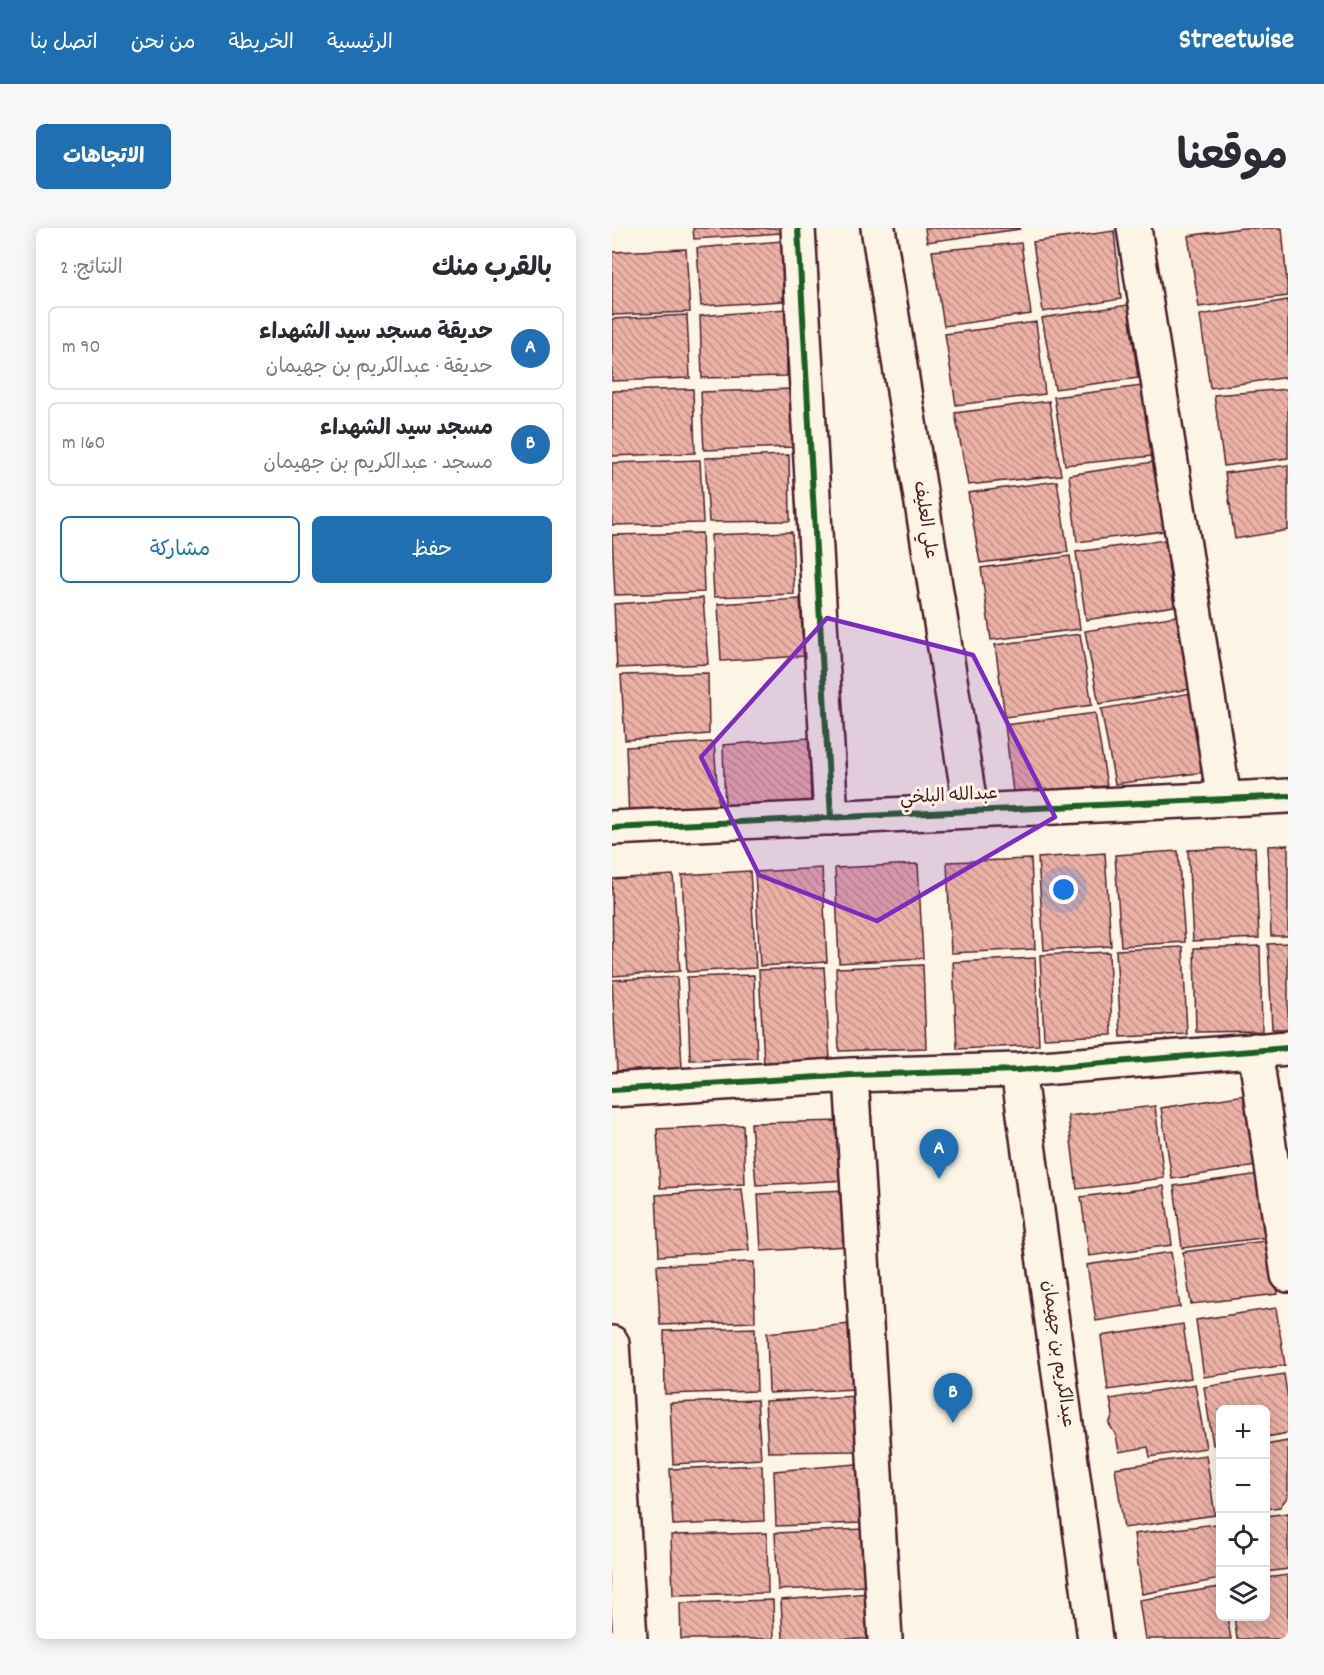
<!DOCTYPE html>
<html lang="ar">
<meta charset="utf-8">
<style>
body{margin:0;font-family:Dekko,"Playpen Sans Arabic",sans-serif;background:#f7f7f7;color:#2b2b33;direction:rtl}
.controls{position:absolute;right:18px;bottom:18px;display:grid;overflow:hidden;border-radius:9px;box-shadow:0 3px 15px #0003}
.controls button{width:54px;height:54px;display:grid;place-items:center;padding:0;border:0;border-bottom:2px solid #e1e1e2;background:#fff;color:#2b2b33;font:30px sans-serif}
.you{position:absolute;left:452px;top:662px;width:21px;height:21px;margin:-15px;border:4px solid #fff;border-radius:50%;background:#1a73e8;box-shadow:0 0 0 9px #1a73e833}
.badge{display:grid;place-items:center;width:39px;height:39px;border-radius:50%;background:#1f6fb2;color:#fff;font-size:20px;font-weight:700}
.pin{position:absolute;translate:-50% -50px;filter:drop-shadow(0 2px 3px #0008)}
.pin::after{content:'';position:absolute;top:32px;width:21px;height:18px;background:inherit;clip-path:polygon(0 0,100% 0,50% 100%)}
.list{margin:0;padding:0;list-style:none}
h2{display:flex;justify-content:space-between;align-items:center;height:78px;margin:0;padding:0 24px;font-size:26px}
h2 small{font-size:20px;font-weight:400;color:#7c7c81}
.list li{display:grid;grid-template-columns:39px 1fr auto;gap:18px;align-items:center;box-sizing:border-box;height:84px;margin:0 12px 12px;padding:0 12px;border:2px solid #e1e1e2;border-radius:9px}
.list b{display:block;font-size:22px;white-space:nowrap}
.list p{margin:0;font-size:20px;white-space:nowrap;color:#7c7c81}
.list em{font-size:20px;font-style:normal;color:#7c7c81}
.actions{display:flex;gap:12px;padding:18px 24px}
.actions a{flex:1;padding:14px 0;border:2px solid #1f6fb2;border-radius:9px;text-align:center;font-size:21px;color:#1f6fb2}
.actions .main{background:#1f6fb2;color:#fff}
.icon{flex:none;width:33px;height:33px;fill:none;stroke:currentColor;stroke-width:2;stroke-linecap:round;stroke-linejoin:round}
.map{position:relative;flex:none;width:676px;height:1411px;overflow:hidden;direction:ltr;border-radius:9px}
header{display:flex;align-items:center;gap:36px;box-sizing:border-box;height:84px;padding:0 30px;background:#1f6fb2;color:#fff}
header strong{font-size:28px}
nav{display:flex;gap:33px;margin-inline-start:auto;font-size:21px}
.intro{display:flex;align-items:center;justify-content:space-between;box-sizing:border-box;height:144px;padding:0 36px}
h1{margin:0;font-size:42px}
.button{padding:15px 27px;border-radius:9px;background:#1f6fb2;color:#fff;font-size:21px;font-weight:700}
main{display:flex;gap:36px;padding:0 36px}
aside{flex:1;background:#fff;border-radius:9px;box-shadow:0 3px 15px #0003}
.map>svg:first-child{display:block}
.building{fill:url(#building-back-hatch);stroke:#4a1f2b;stroke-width:1.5}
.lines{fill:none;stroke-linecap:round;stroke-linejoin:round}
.minor-casing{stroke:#4a1f2b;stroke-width:38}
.minor{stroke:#fcf5e5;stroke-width:33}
.cycleway-casing{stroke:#fcf5e5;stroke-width:10}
.cycleway{stroke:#1b5e20;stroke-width:6}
.marked{fill:#7b2cbf;fill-opacity:0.2;stroke:#7b2cbf;stroke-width:4.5;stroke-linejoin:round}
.labels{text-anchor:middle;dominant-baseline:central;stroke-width:6;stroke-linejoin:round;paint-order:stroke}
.street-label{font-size:18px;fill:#4a1f2b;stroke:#fcf5e5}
</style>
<header>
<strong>Streetwise</strong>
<nav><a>الرئيسية</a><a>الخريطة</a><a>من نحن</a><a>اتصل بنا</a></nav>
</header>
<div class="intro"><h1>موقعنا</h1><a class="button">الاتجاهات</a></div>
<main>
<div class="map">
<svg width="676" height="1411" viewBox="0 0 676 1411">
<defs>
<pattern id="building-back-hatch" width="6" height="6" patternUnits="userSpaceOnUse" patternTransform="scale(1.5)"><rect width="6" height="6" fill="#ebb1a5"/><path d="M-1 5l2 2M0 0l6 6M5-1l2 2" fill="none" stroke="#c08f87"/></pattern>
</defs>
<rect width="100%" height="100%" fill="#fcf5e5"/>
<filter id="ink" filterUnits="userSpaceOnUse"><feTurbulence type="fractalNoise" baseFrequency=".0167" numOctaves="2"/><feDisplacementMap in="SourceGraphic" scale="12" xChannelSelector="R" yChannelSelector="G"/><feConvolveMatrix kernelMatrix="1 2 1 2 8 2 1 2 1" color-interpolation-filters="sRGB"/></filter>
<g filter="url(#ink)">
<path class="building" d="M 81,0 L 169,0 L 169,5 L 82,11 Z
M 313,0 L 408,0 L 408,1 L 315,14 Z
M 630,0 L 670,0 L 676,68 L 587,79 L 576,8 Z
M 502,3 L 509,71 L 431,84 L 421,14 Z
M 170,13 L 171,73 L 89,78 L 85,20 Z
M 409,15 L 419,86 L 332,98 L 320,23 Z
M 74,21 L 78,84 L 0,87 L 0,24 Z
M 676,72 L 676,149 L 598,160 L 588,87 Z
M 516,77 L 526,150 L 443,161 L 430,90 Z
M 175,81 L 175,148 L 90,150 L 88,88 Z
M 75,87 L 78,150 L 0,153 L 0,91 Z
M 424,94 L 433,166 L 344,177 L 333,106 Z
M 530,158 L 540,228 L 453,237 L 442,169 Z
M 81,161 L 83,225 L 0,228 L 0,163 Z
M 179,161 L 181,219 L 92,222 L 89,164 Z
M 676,161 L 676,230 L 612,238 L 602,167 Z
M 437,173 L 449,247 L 356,257 L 343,185 Z
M 177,227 L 178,293 L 97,294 L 93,230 Z
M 88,232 L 91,295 L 0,297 L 0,235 Z
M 541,234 L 552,303 L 465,314 L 457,247 Z
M 676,237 L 676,302 L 623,311 L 613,245 Z
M 445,253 L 456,324 L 368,335 L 356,265 Z
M 180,304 L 182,366 L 102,369 L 99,307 Z
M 90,305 L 92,364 L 3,367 L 0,307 Z
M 553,312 L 562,378 L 474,392 L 464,324 Z
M 458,328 L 468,401 L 379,412 L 369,340 Z
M 91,370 L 96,436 L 5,440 L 2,376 Z
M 188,371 L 192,428 L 109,433 L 106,376 Z
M 564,388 L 578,461 L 487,476 L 473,403 Z
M 468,406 L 480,477 L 393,489 L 383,417 Z
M 96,445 L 97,506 L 13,512 L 9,447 Z
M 579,465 L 593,544 L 503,556 L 489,481 Z
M 483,485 L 495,558 L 401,564 L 393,497 Z
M 197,510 L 199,574 L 113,580 L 111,517 Z
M 102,514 L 107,586 L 17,590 L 14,519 Z
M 676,617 L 676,708 L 659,708 L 656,618 Z
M 643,619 L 647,710 L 581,713 L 576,622 Z
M 566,623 L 573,714 L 509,718 L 503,627 Z
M 493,625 L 499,718 L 432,722 L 426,630 Z
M 419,631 L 423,721 L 339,725 L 335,634 Z
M 306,636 L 311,730 L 227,735 L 223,640 Z
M 210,640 L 215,734 L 148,738 L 143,644 Z
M 138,643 L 144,740 L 75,744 L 70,647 Z
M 61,647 L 68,743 L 1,748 L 0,651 Z
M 676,715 L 676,801 L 660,801 L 656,716 Z
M 648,718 L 650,803 L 584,804 L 582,720 Z
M 571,719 L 575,806 L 509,809 L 504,722 Z
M 497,724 L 500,807 L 432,810 L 428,727 Z
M 423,730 L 427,817 L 345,821 L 341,734 Z
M 311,737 L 314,820 L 227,823 L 224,740 Z
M 212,739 L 218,831 L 152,835 L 147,742 Z
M 142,747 L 145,830 L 78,832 L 75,749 Z
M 65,749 L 70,840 L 5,843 L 0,752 Z
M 633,867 L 644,938 L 560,951 L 549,880 Z
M 543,878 L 552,950 L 465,961 L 456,888 Z
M 231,893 L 236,952 L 144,957 L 139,895 Z
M 131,897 L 133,956 L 48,960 L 45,901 Z
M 648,946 L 657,1009 L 570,1020 L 562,958 Z
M 552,958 L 560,1017 L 477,1028 L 469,969 Z
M 130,961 L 137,1022 L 47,1028 L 44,967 Z
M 234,962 L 237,1018 L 149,1023 L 146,966 Z
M 660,1012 L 666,1066 L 579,1076 L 571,1024 Z
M 559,1024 L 568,1079 L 484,1093 L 475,1037 Z
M 142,1034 L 143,1094 L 48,1097 L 45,1037 Z
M 664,1080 L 673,1137 L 592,1149 L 584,1092 Z
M 237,1096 L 244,1161 L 157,1165 L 155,1105 Z
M 571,1096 L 579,1150 L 496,1162 L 489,1108 Z
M 143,1100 L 145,1163 L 53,1166 L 52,1103 Z
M 672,1146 L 676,1172 L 676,1205 L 654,1209 L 654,1182 L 608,1182 L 608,1216 L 601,1217 L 592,1159 Z
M 583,1156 L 594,1220 L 538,1229 L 536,1219 L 507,1224 L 504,1207 L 497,1196 L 501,1186 L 498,1171 Z
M 246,1168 L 247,1223 L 156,1224 L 153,1173 Z
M 145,1172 L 149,1231 L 61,1236 L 58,1175 Z
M 676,1213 L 676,1268 L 668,1279 L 654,1281 L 654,1217 Z
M 594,1227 L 603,1287 L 512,1300 L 503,1240 Z
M 244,1236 L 250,1295 L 164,1298 L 162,1243 Z
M 150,1237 L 152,1293 L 61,1297 L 58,1241 Z
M 676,1285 L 676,1341 L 654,1344 L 654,1288 Z
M 604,1296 L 608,1329 L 608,1351 L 530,1366 L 522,1306 Z
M 252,1301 L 254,1358 L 166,1362 L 163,1305 Z
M 155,1305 L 156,1365 L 61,1367 L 59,1307 Z
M 676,1347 L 676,1411 L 625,1411 L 622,1388 L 654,1388 L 654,1350 Z
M 608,1359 L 608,1388 L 615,1388 L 619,1411 L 533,1411 L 527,1372 Z
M 257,1365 L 259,1411 L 171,1411 L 169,1372 Z
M 161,1372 L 162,1411 L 69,1411 L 68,1375 Z"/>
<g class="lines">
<g class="minor-casing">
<path id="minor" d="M 186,0 L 219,590
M 266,0 L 359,583
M 522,0 L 612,571
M 0,600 L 676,568
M 643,822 L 676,1047
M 406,842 L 483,1411
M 239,847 L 273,1411
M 0,862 L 239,847 L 406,842 L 676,820
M 0,1115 L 18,1411"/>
</g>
<use href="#minor" class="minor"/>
<g class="cycleway-casing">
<path id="cycleway" d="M 186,0 L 219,590
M 0,600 L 676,568
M 0,862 L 239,847 L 406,842 L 676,820"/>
</g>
<use href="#cycleway" class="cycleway"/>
</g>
</g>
<path class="marked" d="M 215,390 L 361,427 L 443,589 L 265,693 L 147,647 L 89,529 Z"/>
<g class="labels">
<g class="street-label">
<text transform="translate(312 292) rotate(81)">علي العليف</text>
<text transform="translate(337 569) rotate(-3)">عبدالله البلخي</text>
<text transform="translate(445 1126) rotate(82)">عبدالكريم بن جهيمان</text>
</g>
</g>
</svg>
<div class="controls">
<button>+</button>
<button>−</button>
<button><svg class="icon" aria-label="locate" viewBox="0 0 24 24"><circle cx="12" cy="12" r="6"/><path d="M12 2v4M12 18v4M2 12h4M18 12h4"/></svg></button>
<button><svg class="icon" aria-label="layers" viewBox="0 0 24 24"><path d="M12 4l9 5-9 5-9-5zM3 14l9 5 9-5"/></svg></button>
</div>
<div class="you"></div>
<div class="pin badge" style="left:327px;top:951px">A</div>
<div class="pin badge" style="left:341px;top:1195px">B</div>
</div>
<aside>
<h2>بالقرب منك<small>النتائج: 2</small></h2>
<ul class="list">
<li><span class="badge">A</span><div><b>حديقة مسجد سيد الشهداء</b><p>حديقة · عبدالكريم بن جهيمان</p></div><em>90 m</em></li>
<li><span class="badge">B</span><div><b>مسجد سيد الشهداء</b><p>مسجد · عبدالكريم بن جهيمان</p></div><em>160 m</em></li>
</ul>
<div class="actions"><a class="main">حفظ</a><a>مشاركة</a></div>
</aside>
</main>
